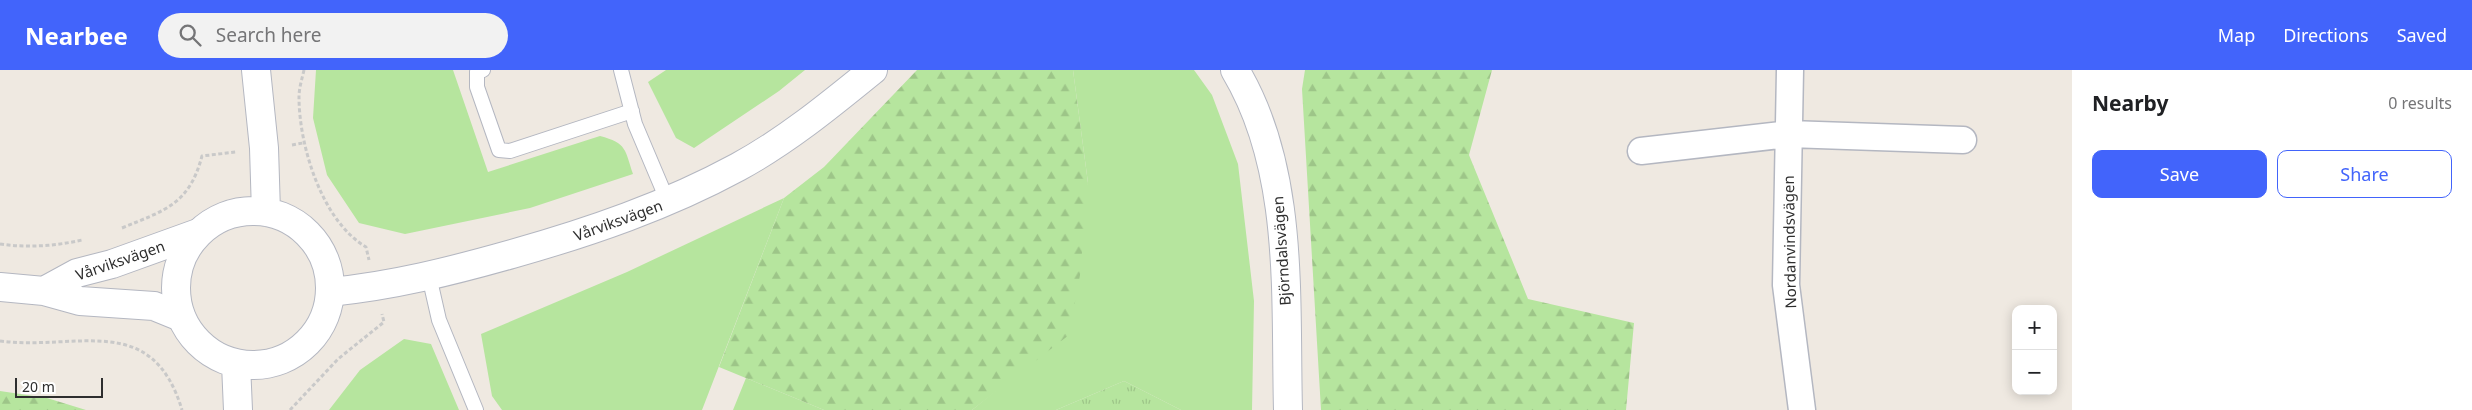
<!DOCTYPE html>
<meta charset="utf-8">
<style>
body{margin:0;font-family:"Noto Sans",sans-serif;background:#f2f2f2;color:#202124}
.controls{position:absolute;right:15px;bottom:15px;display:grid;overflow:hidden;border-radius:10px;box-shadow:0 2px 12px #0003}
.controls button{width:45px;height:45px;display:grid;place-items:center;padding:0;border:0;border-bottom:1px solid #e0e0e0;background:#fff;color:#202124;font:25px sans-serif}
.scale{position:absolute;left:15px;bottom:12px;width:88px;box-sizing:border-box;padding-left:5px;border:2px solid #2e2e2e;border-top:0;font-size:14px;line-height:18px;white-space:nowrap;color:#2e2e2e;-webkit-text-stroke:4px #fff;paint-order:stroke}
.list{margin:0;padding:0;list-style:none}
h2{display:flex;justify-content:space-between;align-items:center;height:65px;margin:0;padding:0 20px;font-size:21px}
h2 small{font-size:16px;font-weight:400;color:#757577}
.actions{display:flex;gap:10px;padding:15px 20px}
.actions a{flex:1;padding:11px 0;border:1px solid #4264fb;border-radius:10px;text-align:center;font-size:18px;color:#4264fb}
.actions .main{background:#4264fb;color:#fff}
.icon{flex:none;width:28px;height:28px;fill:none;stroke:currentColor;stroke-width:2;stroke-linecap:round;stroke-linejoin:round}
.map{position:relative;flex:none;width:2072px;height:340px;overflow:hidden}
header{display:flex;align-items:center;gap:30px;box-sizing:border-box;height:70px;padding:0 25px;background:#4264fb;color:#fff}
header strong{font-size:24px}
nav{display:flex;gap:28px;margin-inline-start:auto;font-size:18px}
.search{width:350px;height:45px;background:#f2f2f2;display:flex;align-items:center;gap:12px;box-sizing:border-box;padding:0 18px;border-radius:28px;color:#757577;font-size:19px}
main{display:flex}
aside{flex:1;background:#fff}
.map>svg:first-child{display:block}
.grass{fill:#b6e59e}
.forest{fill:url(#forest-firs)}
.park{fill:url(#park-tufts)}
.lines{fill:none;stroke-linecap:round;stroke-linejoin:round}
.service-casing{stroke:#b4b7c1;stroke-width:16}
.minor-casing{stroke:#b4b7c1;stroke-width:29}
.tertiary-casing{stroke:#b4b7c1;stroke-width:30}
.secondary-casing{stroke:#b4b7c1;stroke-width:30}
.path{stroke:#c9c9c9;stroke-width:3;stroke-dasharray:4 2.5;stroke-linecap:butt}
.service{stroke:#fff;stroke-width:14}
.minor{stroke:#fff;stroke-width:26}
.tertiary{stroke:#fff;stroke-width:28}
.secondary{stroke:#fff;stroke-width:28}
.labels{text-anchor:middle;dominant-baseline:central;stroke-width:4;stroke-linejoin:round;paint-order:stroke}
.street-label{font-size:15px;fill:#2e2e2e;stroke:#fff}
</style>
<header>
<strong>Nearbee</strong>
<div class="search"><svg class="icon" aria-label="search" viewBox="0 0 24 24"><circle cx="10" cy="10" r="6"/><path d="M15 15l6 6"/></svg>Search here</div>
<nav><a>Map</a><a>Directions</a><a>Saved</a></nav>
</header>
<main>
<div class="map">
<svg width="2072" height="340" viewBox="0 0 2072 340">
<defs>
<pattern id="forest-firs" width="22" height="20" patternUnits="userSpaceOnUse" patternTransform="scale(1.25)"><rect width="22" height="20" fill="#b6e59e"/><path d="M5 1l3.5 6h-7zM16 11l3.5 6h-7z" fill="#9dc588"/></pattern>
<pattern id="park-tufts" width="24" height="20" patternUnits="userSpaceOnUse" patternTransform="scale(1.25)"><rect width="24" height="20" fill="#b6e59e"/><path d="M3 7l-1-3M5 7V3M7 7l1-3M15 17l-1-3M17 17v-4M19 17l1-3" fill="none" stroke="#9dc588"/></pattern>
</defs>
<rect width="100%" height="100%" fill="#efe9e1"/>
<path class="grass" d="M 316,0 L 453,0 L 488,102 L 600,66 C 627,73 625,80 633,104 L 530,138 L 405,164 L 359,153 L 327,105 L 313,48 Z
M 666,0 L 805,0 L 779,21 L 694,78 L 676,68 L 648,12 Z
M 1073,0 L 1194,0 L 1212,25 L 1238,94 L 1254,231 L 1252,340 L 1181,340 L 1124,311 L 1056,340 L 972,340 L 1004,314 L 1088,113 Z
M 784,128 L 702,340 L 502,340 L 492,326 L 481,264 L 627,202 Z
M 404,269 L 431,274 L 459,340 L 329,340 L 360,300 Z
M 746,308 L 824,340 L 733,340 Z"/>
<path class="forest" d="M 917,0 L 1073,0 L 1088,113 L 1080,205 L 1069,265 L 972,340 L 824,340 L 719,297 L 784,128 L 824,97 Z
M 1305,0 L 1492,0 L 1469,85 L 1528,229 L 1634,253 L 1626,340 L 1321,340 L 1302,19 Z
M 0,321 L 47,328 L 86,340 L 0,340 Z"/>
<path class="park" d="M 1124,311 L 1181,340 L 1056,340 Z"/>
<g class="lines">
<g class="service-casing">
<path id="service" d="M 483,0 L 477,2 L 477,17 L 499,80 L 510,81 L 632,41
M 621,0 L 635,54 L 668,132
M 429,206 L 439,250 L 476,340"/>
</g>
<g class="minor-casing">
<path id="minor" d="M 1790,0 L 1786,215 L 1802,340
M 1641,81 L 1789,64 L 1963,70"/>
</g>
<g class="tertiary-casing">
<path id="tertiary" d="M 1235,0 C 1295,100 1285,228 1288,340
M 0,217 L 44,221 L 80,231 L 154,236 L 181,247
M 44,221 L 77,203 L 112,194 L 198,163
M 330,222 C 392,216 452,201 512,184 C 590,162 666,136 738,97 C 786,71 830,35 873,0"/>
</g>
<g class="secondary-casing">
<path id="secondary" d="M 256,0 L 264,78 L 266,142
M176 218a77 77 0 1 1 154 0a77 77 0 1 1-154 0Z
M 236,294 L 238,340"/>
</g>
<path class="path" d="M 304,0 C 302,9 299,18 299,27 C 299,76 322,151 366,177 L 369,190
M 292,75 L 303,73
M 122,158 C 165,140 189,135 202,86 L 236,82
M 0,174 C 28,178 55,176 82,170
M 0,271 C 77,281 152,240 182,340
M 290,340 L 338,289 L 384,252 L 382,244"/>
<use href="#service" class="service"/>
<use href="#minor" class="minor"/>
<use href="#tertiary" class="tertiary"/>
<use href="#secondary" class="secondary"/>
</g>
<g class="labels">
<g class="street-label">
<text transform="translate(618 150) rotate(-20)">Vårviksvägen</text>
<text transform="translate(1789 172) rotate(-91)">Nordanvindsvägen</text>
<text transform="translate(1281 181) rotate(-94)">Björndalsvägen</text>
<text transform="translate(120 190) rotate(-19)">Vårviksvägen</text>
</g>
</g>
</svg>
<div class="controls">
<button>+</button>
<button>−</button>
</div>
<div class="scale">20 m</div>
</div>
<aside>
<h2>Nearby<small>0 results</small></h2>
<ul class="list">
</ul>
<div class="actions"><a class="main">Save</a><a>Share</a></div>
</aside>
</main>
